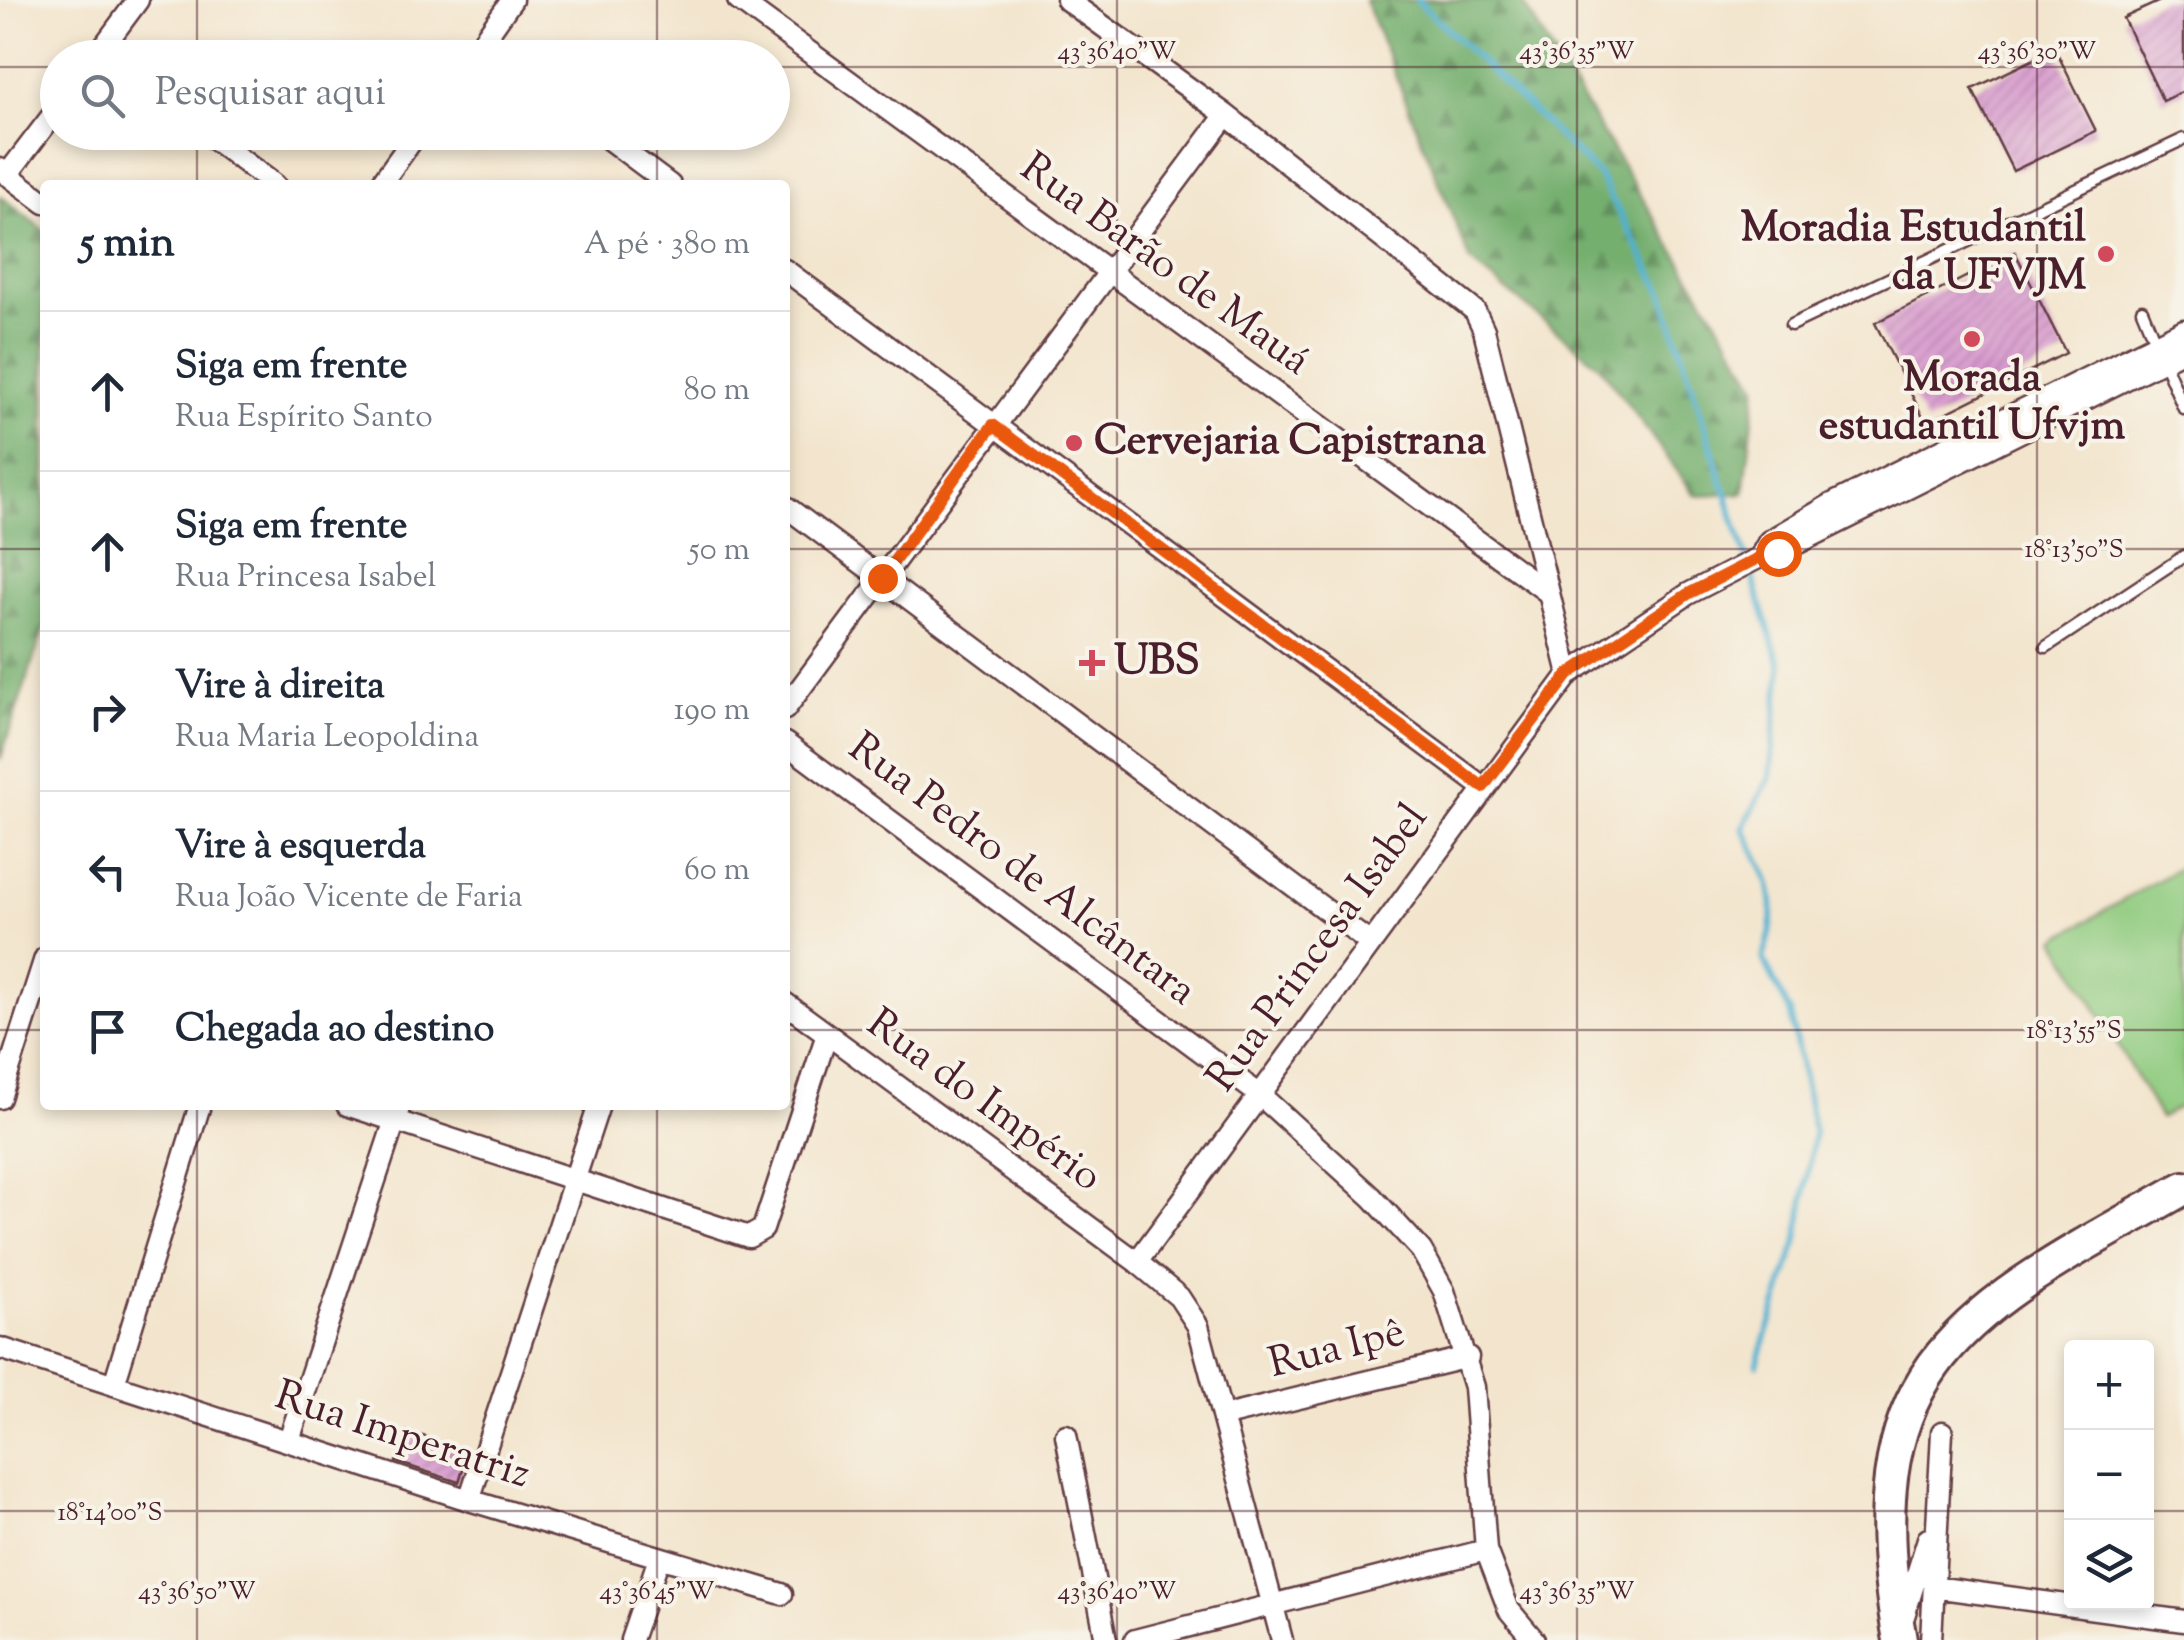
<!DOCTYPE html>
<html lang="pt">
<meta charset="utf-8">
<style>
body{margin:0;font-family:"Sorts Mill Goudy",serif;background:#f2f2f3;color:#1f2937}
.controls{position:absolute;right:30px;bottom:30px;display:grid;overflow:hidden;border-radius:10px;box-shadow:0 5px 15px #0003}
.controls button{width:90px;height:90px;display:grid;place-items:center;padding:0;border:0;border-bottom:2px solid #e0e1e3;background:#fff;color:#1f2937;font:50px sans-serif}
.stop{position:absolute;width:30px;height:30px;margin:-22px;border:8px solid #ea580c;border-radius:50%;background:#fff}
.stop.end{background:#ea580c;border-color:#fff;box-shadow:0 2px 10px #0008}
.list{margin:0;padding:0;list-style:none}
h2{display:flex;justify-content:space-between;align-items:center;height:130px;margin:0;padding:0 40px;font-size:42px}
h2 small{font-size:32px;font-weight:400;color:#747a83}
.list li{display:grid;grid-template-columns:65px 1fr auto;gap:30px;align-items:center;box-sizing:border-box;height:160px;padding:0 40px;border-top:2px solid #e0e1e3}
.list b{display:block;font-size:38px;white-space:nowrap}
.list p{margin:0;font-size:32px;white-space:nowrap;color:#747a83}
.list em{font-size:32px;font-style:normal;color:#747a83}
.icon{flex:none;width:55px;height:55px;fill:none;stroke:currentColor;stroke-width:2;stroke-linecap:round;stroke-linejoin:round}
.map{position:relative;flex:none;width:2184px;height:1640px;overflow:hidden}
.search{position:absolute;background:#fff;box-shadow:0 5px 15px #0003;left:40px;top:40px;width:750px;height:110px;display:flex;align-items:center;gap:25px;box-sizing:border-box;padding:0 35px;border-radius:55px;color:#747a83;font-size:38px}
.panel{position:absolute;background:#fff;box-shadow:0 5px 15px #0003;left:40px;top:180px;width:750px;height:930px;border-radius:10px}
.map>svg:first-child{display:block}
.forest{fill:url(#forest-firs);stroke:#5f674c;stroke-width:2.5}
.green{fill:#90cb80;stroke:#6d7556;stroke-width:2.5}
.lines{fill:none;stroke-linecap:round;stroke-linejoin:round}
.stream{stroke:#51b1d0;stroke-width:6}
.building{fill:url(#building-hatch)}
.service-casing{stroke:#633d43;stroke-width:15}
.minor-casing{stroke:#633d43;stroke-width:25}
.trunk-casing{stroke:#633d43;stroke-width:38}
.service{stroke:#fff;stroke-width:10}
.minor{stroke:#fff;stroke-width:20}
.trunk{stroke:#fff;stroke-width:32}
.route{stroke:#ea580c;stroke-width:12}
.ticks{fill:none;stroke:#4a1f2b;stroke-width:2.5;stroke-opacity:0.45}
.poi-dot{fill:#d1495b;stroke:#f7f3e8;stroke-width:4}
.labels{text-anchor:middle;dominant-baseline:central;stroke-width:8;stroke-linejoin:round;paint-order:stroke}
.poi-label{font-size:42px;font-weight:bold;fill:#4a1f2b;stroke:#f7f3e8;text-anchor:start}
.street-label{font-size:42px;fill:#4a1f2b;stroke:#f7f3e8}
.ticks-label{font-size:25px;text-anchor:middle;fill:#4a1f2b;stroke:#f7f3e8;stroke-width:8;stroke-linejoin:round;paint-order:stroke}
</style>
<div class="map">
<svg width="2184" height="1640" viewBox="0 0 2184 1640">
<defs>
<pattern id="forest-firs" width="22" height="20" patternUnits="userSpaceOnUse" patternTransform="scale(2.5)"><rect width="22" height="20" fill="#74af6e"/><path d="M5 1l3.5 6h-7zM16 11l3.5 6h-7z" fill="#618e5b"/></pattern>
<pattern id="building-hatch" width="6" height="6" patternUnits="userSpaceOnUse" patternTransform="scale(2.5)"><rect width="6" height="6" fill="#d797cd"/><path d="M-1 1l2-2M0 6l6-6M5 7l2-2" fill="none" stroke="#b07ba7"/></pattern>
</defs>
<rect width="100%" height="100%" fill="#f7f3e8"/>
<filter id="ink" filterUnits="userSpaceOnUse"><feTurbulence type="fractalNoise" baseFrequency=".01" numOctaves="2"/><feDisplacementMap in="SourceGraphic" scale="20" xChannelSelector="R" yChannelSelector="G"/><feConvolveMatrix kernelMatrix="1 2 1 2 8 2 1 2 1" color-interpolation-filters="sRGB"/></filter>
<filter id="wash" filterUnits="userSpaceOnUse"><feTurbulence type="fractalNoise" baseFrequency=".0048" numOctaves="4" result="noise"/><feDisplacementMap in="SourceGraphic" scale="40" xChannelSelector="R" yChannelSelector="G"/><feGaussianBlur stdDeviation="2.25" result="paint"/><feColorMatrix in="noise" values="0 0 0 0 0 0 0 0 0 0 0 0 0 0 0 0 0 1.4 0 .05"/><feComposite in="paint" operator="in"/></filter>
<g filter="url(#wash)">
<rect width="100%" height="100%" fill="#f3e5cd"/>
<path class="forest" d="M 1365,0 L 1521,0 L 1757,385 L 1744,493 L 1695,495 L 1599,365 L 1471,262 Z
M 0,196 L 45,231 L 45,625 L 0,760 Z"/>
<path class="green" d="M 2184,865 L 2184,1104 L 2160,1118 L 2056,939 Z"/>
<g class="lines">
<path class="stream" d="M 1417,0 L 1598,174 L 1663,293 L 1781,668 L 1770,777 L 1743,828 C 1770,880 1783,901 1763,959 L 1790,1012 L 1814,1132 L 1798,1238 L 1757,1365"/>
</g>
<g id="blocks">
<path class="building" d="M 2162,0 L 2184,0 L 2184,91 L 2163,101 L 2123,18 Z
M 2055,49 L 2096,131 L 2013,171 L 1972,89 Z
M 2015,252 L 2066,353 L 1926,423 L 1875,323 Z
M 407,1431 L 469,1451 L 459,1482 L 396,1462 Z"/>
</g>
</g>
<g filter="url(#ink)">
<use href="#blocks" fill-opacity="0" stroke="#633d43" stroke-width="2.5"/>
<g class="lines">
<g class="service-casing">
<path id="service" d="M 2142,310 L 2156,344
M 1791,325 L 2184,139
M 2163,359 L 2184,409
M 2046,647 L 2184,556"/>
</g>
<g class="minor-casing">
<path id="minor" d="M 738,0 L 1546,591
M 1067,0 L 1226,115 L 1475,311 L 1484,330 L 1569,674 L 1137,1262
M 481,45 L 498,58
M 95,58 L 138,0
M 471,58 L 512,0
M 204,132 L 275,185
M 599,132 L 670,185
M 0,169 L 45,203
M 7,175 L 58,108
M 380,185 L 418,132
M 785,270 L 1483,787
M 785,506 L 1370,943
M 1760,557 L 1769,541 L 1830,505 L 2184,330
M 1569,674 L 1688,594 L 1760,557 L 1778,553 L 2184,350
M 785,709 L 1226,115
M 785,743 L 1260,1095 L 1372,1197 L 1421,1250 L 1444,1291 L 1474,1387 L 1486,1550 L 1509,1610 L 1534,1640
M 785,1003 L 1137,1262 L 1179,1297 L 1198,1326 L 1282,1640
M 0,1098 L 45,958
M 347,1105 L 749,1237 L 763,1229 L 827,1034
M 0,1348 L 469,1500 L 782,1594
M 114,1384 L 200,1105
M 1225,1416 L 1468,1357
M 1066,1435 L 1106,1640
M 289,1440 L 400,1105
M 469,1500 L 599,1105
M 1934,1587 L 2184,1621
M 1904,1616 L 1928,1539
M 631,1640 L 659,1558
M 1135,1640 L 1486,1550
M 1931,1640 L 1942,1432"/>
</g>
<g class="trunk-casing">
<path id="trunk" d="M 1900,1640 C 1849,1359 1967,1311 2184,1188"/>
</g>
<use href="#service" class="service"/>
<use href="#minor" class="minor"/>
<use href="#trunk" class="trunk"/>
</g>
</g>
<g class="lines" filter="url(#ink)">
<path class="route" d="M 882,578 L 993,425 L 1483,787 L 1569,674 L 1688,594 L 1760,557 L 1778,553"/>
</g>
<path class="ticks" d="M 197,0 L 197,58M 657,0 L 657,58M 1117,0 L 1117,1640M 1577,0 L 1577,1640M 2037,0 L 2037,1640M 0,67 L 58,67M 772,67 L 2184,67M 197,132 L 197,185M 657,132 L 657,185M 0,549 L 45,549M 785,549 L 2184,549M 0,1030 L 45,1030M 785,1030 L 2184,1030M 197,1105 L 197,1640M 657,1105 L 657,1640M 0,1511 L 2072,1511M 2146,1511 L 2184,1511"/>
<g class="poi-dot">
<circle cx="2106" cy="254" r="10"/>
<circle cx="1972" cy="339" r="10"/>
<circle cx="1074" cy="443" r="10"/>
<path d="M1087 648h10v10h10v10h-10v10h-10v-10h-10v-10h10z"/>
</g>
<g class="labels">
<g class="poi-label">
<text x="2086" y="230" text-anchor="end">Moradia Estudantil<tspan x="2086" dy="48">da UFVJM</tspan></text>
<text x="1972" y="380" text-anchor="middle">Morada<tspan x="1972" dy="48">estudantil Ufvjm</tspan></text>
<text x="1094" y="443">Cervejaria Capistrana</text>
<text x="1114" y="663">UBS</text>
</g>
<g class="street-label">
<text transform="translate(1164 266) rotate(36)">Rua Barão de Mauá</text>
<text transform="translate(1021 871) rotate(37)">Rua Pedro de Alcântara</text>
<text transform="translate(1319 949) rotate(-54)">Rua Princesa Isabel</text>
<text transform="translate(983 1102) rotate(36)">Rua do Império</text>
<text transform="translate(1337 1350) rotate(-14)">Rua Ipê</text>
<text transform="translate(402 1437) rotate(18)">Rua Imperatriz</text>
</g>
</g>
<g class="ticks-label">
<text x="1117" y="59">43°36'40"W</text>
<text x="1577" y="59">43°36'35"W</text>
<text x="2037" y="59">43°36'30"W</text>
<text x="2074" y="557">18°13'50"S</text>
<text x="2074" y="1038">18°13'55"S</text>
<text x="110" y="1520">18°14'00"S</text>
<text x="197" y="1599">43°36'50"W</text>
<text x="657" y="1599">43°36'45"W</text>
<text x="1117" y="1599">43°36'40"W</text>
<text x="1577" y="1599">43°36'35"W</text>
</g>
</svg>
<div class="controls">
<button>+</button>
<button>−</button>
<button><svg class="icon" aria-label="layers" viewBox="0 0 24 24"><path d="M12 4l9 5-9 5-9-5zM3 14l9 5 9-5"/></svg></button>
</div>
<div class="stop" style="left:1778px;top:553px"></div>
<div class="stop end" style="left:882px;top:578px"></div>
<div class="search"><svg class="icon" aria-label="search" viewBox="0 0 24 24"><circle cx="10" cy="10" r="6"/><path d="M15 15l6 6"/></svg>Pesquisar aqui</div>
<section class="panel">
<h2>5 min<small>A pé · 380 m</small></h2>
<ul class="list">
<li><svg class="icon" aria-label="ahead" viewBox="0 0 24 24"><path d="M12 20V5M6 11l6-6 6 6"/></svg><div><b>Siga em frente</b><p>Rua Espírito Santo</p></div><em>80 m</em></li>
<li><svg class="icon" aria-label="ahead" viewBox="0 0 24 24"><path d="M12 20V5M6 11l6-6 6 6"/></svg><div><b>Siga em frente</b><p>Rua Princesa Isabel</p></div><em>50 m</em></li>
<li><svg class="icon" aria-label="right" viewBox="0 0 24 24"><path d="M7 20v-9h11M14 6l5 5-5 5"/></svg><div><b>Vire à direita</b><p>Rua Maria Leopoldina</p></div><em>190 m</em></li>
<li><svg class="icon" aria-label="left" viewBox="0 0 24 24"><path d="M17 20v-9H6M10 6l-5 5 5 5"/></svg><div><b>Vire à esquerda</b><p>Rua João Vicente de Faria</p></div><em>60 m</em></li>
<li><svg class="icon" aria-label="arrive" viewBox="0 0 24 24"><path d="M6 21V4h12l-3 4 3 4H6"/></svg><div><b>Chegada ao destino</b></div></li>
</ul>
</section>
</div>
